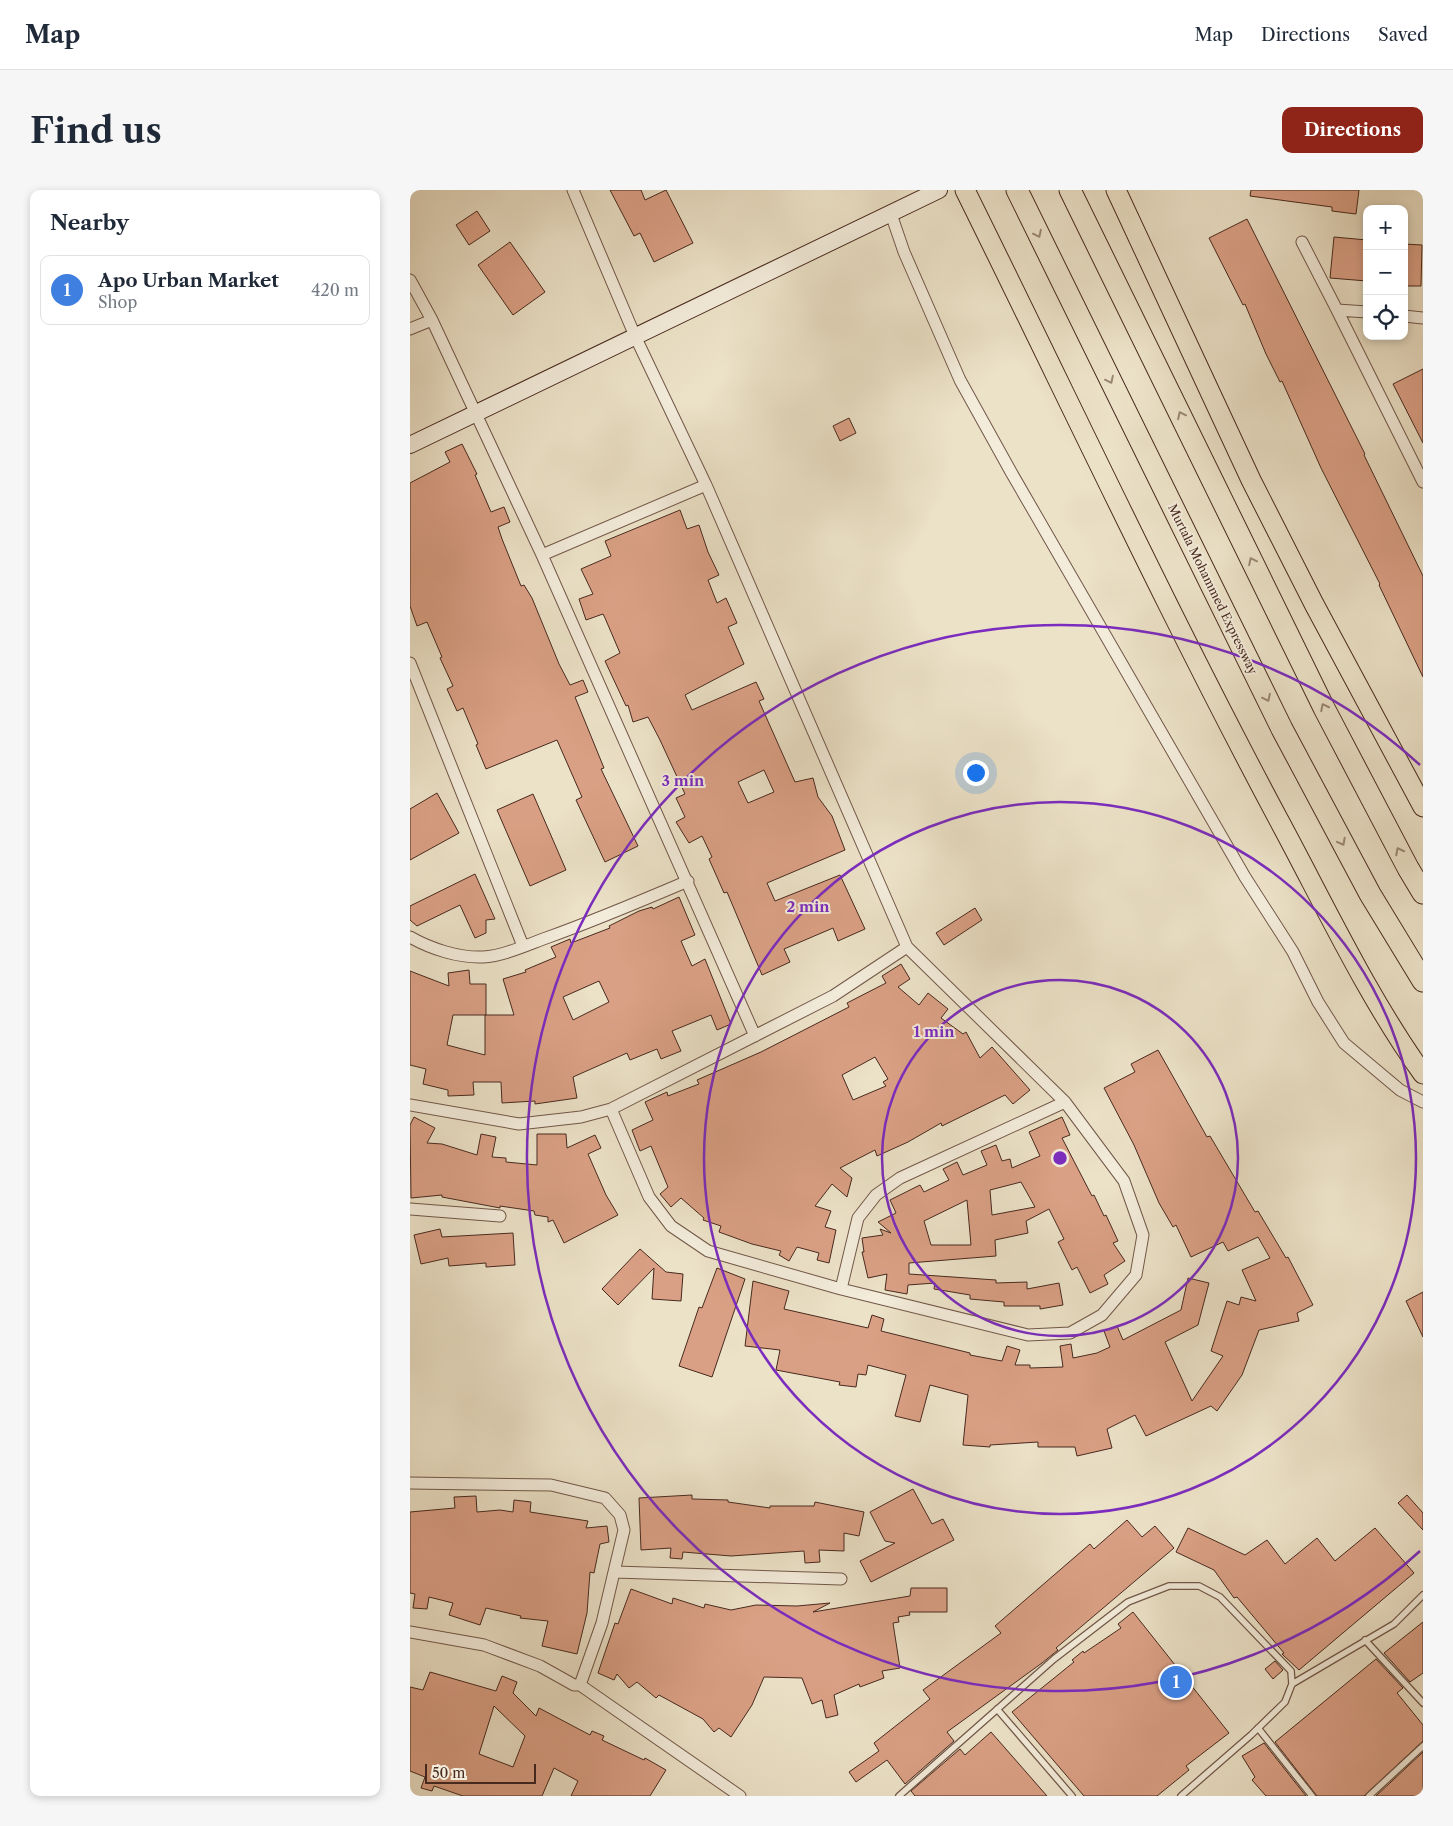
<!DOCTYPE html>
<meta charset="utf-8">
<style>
body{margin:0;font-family:"Libre Caslon Text",serif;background:#f6f6f7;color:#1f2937}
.controls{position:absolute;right:15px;top:15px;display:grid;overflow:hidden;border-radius:10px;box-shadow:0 2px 8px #0003}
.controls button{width:45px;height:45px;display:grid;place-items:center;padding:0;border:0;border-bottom:1px solid #e0e1e3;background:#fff;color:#1f2937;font:25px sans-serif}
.scale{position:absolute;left:15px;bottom:12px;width:111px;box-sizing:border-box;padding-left:5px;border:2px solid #48291e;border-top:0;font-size:14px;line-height:18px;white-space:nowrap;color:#48291e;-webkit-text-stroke:4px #f3ecdb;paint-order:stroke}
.you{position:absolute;left:565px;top:582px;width:18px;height:18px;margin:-12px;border:4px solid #fff;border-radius:50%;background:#1a73e8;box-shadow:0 0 0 8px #1a73e833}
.badge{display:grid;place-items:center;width:32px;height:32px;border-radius:50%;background:#8f2418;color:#fff;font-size:16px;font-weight:700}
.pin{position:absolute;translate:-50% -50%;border:2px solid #fff;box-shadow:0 1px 5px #0006}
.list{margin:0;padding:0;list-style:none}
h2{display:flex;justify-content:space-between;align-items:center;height:65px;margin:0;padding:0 20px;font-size:21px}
h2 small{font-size:16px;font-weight:400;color:#747a83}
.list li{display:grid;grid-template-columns:32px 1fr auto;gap:15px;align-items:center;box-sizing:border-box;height:70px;margin:0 10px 10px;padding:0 10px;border:1px solid #e0e1e3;border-radius:10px}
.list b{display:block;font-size:19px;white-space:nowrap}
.list p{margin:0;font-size:16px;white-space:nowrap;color:#747a83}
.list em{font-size:16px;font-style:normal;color:#747a83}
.icon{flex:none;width:28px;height:28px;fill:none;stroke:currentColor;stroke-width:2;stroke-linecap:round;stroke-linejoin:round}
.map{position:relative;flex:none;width:1013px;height:1606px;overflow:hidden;border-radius:10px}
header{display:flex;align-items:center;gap:30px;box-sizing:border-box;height:70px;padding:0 25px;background:#fff;border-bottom:1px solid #e0e1e3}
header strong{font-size:24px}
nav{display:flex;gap:28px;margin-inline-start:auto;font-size:18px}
.intro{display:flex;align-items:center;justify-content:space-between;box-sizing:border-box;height:120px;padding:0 30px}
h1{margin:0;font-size:35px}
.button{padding:12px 22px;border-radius:10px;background:#8f2418;color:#fff;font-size:18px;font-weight:700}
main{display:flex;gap:30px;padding:0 30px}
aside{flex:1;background:#fff;border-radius:10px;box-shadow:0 2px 8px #0003}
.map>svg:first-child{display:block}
.building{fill:#daa085;stroke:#48291e;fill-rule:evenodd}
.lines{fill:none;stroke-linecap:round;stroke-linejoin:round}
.lane-casing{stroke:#715748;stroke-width:8}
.street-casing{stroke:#715748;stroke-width:13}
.secondary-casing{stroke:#48291e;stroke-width:18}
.primary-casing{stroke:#48291e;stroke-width:21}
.highway-casing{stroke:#48291e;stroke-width:23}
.lane{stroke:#f3ecdb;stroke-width:5.5}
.street{stroke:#f3ecdb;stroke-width:11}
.secondary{stroke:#f3ecdb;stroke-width:16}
.primary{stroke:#ece2c8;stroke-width:19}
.highway{stroke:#ece2c8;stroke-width:21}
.oneway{stroke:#9a8673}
.ring{fill:none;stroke:#7b2cbf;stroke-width:2.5}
.labels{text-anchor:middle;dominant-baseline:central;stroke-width:4;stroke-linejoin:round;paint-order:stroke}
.street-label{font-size:12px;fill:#48291e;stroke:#f3ecdb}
.centre{fill:#7b2cbf;stroke:#f3ecdb;stroke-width:2.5}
.ring-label{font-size:15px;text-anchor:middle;font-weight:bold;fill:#7b2cbf;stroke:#f3ecdb;stroke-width:4;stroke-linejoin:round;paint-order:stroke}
</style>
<header>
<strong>Map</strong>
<nav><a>Map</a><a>Directions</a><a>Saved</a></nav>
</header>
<div class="intro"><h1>Find us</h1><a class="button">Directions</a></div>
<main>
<aside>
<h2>Nearby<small></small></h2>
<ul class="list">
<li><span class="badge" style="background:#3f7fe0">1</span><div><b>Apo Urban Market</b><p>Shop</p></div><em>420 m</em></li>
</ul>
</aside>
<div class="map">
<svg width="1013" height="1606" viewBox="0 0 1013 1606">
<rect width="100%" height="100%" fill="#ece2c8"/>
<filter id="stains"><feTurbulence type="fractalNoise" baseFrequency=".004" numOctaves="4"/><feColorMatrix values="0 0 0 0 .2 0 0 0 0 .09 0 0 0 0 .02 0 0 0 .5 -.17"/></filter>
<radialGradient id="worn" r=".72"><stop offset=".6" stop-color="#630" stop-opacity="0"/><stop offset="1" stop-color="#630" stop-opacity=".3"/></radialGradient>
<path class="building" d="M 200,0 L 231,0 L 235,10 L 256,0 L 283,53 L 244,72 L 230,43 L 224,46 Z
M 841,0 L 949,0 L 946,24 L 922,21 L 922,17 L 840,6 Z
M 67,21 L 80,41 L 59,55 L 46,35 Z
M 837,29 L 955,264 L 954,265 L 1013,386 L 1013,487 L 969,395 L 970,394 L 911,278 L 872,191 L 870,192 L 856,164 L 835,114 L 833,115 L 799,48 Z
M 924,47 L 957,50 L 957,91 L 920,88 Z
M 100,52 L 135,102 L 103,125 L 68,75 Z
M 994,54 L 1012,55 L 1011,96 L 994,96 Z
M 1013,179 L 1013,253 L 983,194 Z
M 439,228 L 446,243 L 430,251 L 423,236 Z
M 52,254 L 67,284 L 65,285 L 81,322 L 94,317 L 100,332 L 88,337 L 92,349 L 111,396 L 114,395 L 122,408 L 149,474 L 160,495 L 173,490 L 178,502 L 165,507 L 194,578 L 191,579 L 228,656 L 195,672 L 166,610 L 172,607 L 147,550 L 76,579 L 66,555 L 68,554 L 53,518 L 47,521 L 37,499 L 43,496 L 30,468 L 32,467 L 17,432 L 7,436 L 0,416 L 0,293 L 40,272 L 35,262 Z
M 270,320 L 277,339 L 289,335 L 298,362 L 309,385 L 298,390 L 307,413 L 316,408 L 327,433 L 318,437 L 334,474 L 275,505 L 282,520 L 346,492 L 354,509 L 349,511 L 385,592 L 403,588 L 408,607 L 422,626 L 435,660 L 357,693 L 365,711 L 430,685 L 455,739 L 428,751 L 423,738 L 374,759 L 380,772 L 352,785 L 317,702 L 314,703 L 299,669 L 302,667 L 292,646 L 279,653 L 266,632 L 275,627 L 266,608 L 275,604 L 250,550 L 238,527 L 223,532 L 218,515 L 216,516 L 195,471 L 210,463 L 195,428 L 193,424 L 176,430 L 169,409 L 183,404 L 171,379 L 201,366 L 195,351 ZM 354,580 L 364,602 L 338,613 L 328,592 Z
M 27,603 L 49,643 L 0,670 L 0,619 Z
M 123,604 L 156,680 L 120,696 L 87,620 Z
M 65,684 L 85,729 L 76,730 L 76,743 L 65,748 L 50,715 L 7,736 L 0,730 L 0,716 Z
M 269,707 L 285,745 L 271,751 L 282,776 L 295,769 L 321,834 L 307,840 L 301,825 L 262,841 L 271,861 L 251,869 L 247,859 L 220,870 L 217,863 L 163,887 L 167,908 L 125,914 L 125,911 L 92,913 L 91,892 L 63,892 L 64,905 L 38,906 L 38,900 L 13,894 L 16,879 L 0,875 L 0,781 L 39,796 L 38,783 L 59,780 L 60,794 L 76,794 L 76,825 L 43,825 L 37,855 L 75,865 L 75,825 L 104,825 L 93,789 L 116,782 L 115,780 L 146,767 L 141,757 L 160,749 L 161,753 L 200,738 L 199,736 L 229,721 L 242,717 L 243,719 ZM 189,791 L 199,812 L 163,830 L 153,807 Z
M 565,718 L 572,730 L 534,755 L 526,743 Z
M 491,774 L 500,789 L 488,797 L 509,815 L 518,803 L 538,819 L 531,828 L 553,844 L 556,842 L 570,868 L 582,857 L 620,900 L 603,914 L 595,905 L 532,936 L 531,933 L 498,952 L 467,966 L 465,960 L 430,978 L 442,988 L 437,1007 L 422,994 L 405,1016 L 421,1021 L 415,1037 L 426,1040 L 419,1073 L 407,1070 L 409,1063 L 387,1057 L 379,1071 L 369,1065 L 371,1061 L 342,1054 L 309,1042 L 311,1036 L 293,1030 L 294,1028 L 271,1008 L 261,1017 L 250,1004 L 258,997 L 241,956 L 230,961 L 222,940 L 243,930 L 235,912 L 257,902 L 258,906 L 289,894 L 287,890 L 351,862 L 439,817 L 437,813 L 476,793 L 472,786 ZM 465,867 L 478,889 L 473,892 L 476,896 L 443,910 L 432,885 Z
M 748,860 L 797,947 L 800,946 L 845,1022 L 848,1021 L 876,1068 L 878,1067 L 903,1115 L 887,1123 L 889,1131 L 849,1140 L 832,1185 L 807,1221 L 801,1216 L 736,1246 L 725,1225 L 697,1239 L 702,1258 L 667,1266 L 665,1257 L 628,1257 L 628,1252 L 580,1255 L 580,1257 L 553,1255 L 558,1205 L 520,1195 L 510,1232 L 485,1226 L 496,1185 L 458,1175 L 456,1185 L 448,1184 L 446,1197 L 429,1195 L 430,1192 L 366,1180 L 370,1160 L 335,1156 L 343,1091 L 379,1101 L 374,1119 L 458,1138 L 462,1125 L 474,1129 L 471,1141 L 560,1163 L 560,1165 L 592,1171 L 597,1156 L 610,1160 L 605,1175 L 620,1175 L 620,1178 L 653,1177 L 650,1156 L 661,1154 L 663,1168 L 687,1163 L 700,1157 L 694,1141 L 707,1136 L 713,1150 L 771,1120 L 778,1088 L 799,1093 L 788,1135 L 755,1152 L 782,1211 L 813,1166 L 801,1161 L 817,1111 L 829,1115 L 831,1107 L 846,1111 L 832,1080 L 860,1068 L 848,1047 L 818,1061 L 813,1052 L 781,1067 L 766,1035 L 763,1037 L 749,1013 L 724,955 L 694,898 L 725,882 L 721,874 Z
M 4,927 L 25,938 L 17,953 L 32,954 L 67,965 L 71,944 L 86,947 L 82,967 L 96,968 L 96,972 L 127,975 L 127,944 L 156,944 L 157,958 L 185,945 L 191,958 L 178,964 L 196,1005 L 208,1025 L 154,1053 L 143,1030 L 138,1032 L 138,1027 L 125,1025 L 124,1021 L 90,1016 L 90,1018 L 32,1007 L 32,1005 L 1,1008 L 0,935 Z
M 652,927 L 660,945 L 652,948 L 682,1006 L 684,1005 L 694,1026 L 696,1025 L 708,1051 L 703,1053 L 715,1071 L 694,1085 L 698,1094 L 680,1103 L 667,1077 L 662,1080 L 648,1052 L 654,1049 L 639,1019 L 616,1031 L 618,1043 L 585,1050 L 586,1066 L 499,1073 L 499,1084 L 586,1090 L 586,1093 L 617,1092 L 617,1099 L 649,1093 L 653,1115 L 630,1119 L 630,1116 L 594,1116 L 594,1112 L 560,1109 L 560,1105 L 524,1099 L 525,1093 L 498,1095 L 497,1104 L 475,1100 L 477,1084 L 458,1088 L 452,1062 L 454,1062 L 452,1048 L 473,1045 L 470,1039 L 481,1043 L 468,1032 L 486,1023 L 480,1010 L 510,995 L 514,1002 L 539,990 L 533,979 L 547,972 L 553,985 L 577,975 L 571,961 L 586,955 L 592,971 L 600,969 L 602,978 L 630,966 L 619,942 ZM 611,992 L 625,1017 L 582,1025 L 580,1000 ZM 557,1010 L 561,1055 L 521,1055 L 514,1031 Z
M 30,1039 L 32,1047 L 103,1043 L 105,1075 L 76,1077 L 76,1073 L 39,1076 L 38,1068 L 11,1074 L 4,1045 Z
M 230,1059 L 256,1082 L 273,1084 L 271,1111 L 242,1109 L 244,1078 L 208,1115 L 192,1099 Z
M 307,1078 L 335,1089 L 302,1187 L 269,1176 L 289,1117 L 292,1118 Z
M 1013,1102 L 1013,1147 L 996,1111 Z
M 503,1299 L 522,1334 L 533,1329 L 544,1350 L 461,1392 L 450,1371 L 485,1353 L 475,1351 L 460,1322 Z
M 282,1305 L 282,1309 L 318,1310 L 318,1312 L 360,1318 L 360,1316 L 404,1316 L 405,1312 L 454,1322 L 449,1346 L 434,1343 L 434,1361 L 409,1360 L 410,1372 L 395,1373 L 394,1361 L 321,1366 L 273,1362 L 272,1369 L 260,1368 L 261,1358 L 231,1360 L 229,1308 Z
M 997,1305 L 1013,1323 L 1013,1340 L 988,1313 Z
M 66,1306 L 67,1322 L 90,1320 L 103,1322 L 104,1310 L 121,1312 L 120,1322 L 178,1331 L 176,1338 L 197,1336 L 199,1352 L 190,1354 L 184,1383 L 180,1382 L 177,1423 L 167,1464 L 132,1456 L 138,1431 L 110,1428 L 111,1426 L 76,1418 L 70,1435 L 39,1425 L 43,1413 L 19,1407 L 17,1419 L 3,1418 L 5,1404 L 0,1403 L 0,1322 L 45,1318 L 44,1307 Z
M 717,1330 L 732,1347 L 745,1336 L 764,1358 L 646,1458 L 648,1460 L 632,1473 L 537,1542 L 544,1551 L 495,1594 L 477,1570 L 446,1592 L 439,1582 L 469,1561 L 464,1553 L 520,1509 L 513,1500 L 591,1443 L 585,1436 L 680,1354 L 684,1359 Z
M 778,1338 L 835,1365 L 857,1350 L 875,1374 L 907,1348 L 925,1371 L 965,1338 L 1004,1383 L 889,1480 L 872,1464 L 874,1463 L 827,1407 L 824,1408 L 804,1380 L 766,1362 Z
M 501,1398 L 537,1398 L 537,1422 L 499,1422 L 500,1425 L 488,1427 L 489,1432 L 483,1433 L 490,1478 L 472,1481 L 474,1488 L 450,1497 L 449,1494 L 424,1505 L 428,1525 L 416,1528 L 412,1510 L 402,1514 L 392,1488 L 354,1487 L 342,1515 L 321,1547 L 309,1538 L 304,1542 L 293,1529 L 249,1505 L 246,1508 L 227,1492 L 219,1498 L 207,1484 L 204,1490 L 188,1483 L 205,1433 L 208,1434 L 221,1399 L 262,1414 L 263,1408 L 294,1418 L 295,1414 L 321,1420 L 346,1415 L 387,1416 L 420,1413 L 403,1422 L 500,1406 Z
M 723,1422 L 819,1543 L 776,1576 L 779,1580 L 747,1606 L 674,1606 L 602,1522 L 664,1472 L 662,1470 L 673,1461 L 674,1463 L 711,1438 L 708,1434 Z
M 1013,1432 L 1013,1483 L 1000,1492 L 974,1463 Z
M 966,1469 L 993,1498 L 987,1503 L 1013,1535 L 1013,1551 L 954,1606 L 907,1606 L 865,1552 Z
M 865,1471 L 873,1480 L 863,1489 L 855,1479 Z
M 20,1482 L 86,1501 L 92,1486 L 107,1492 L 103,1503 L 126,1526 L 129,1518 L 180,1545 L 182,1541 L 194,1546 L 192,1550 L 234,1570 L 235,1568 L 256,1580 L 240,1606 L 161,1606 L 168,1591 L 144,1578 L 132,1606 L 53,1606 L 24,1596 L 22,1601 L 11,1598 L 15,1587 L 0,1581 L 0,1497 L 13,1500 ZM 84,1516 L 115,1546 L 103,1577 L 69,1564 Z
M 581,1542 L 637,1606 L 505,1606 L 501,1601 L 550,1559 L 555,1565 Z
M 854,1553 L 896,1606 L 856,1606 L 842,1590 L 845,1587 L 832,1566 Z
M 1013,1562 L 1013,1606 L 966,1606 Z"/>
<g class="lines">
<g class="lane-casing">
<path id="lane" d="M 955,1450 L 1013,1513
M 882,1494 L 984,1434 L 1013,1405
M 587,1519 L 662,1606
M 848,1538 L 902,1606
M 489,1606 L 644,1469 L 718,1412 L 759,1396 L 789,1396 L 810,1407 L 881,1481 L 882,1494 L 875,1512 L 841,1545 L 771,1606
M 959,1606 L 1013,1556"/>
</g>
<g class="street-casing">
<path id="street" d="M 163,0 L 225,146 L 296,295 L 497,757 L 655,912 L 714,991 L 733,1045 L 726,1085 L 692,1125 L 660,1143 L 618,1145 L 431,1099 L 298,1061 L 261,1036 L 239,1007 L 201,919
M 481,24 L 494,62 L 550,190 L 601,282 L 835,687 L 883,762 L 908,812 L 934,853 L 990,900 L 1013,912
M 892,52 L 927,120
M 0,90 L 22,130 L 132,365 L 345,846
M 957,122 L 927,120 L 1013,292
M 994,126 L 1013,128
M 0,139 L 22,130
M 132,365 L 296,295
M 0,473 L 113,756
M 0,747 C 21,759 49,768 73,767 C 93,766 117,755 136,748 C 184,731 231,711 278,691
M 0,915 L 109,934 L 171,927 L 201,919 L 423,806 L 497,757
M 0,1019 L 90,1026
M 431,1099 L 448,1028 L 466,1005 L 490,988 L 655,912
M 0,1293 L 141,1295 L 195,1308 L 210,1325 L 214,1340 L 204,1382 L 192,1433 L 170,1495
M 204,1382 L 431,1389
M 0,1442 L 74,1455 L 130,1476 L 164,1495 L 170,1495 L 330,1606"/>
</g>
<g class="secondary-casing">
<path id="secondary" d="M 0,255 L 529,0"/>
</g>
<g class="primary-casing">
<path id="primary" d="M 555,0 C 660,212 760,427 872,636 C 916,718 959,809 1013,884
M 706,0 L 841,290 L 904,414 L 1013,617"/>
</g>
<g class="highway-casing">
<path id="highway" d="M 607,0 L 872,539 L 960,704 L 1013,791
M 660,0 L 914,518 L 998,678 L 1013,703"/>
</g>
<use href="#lane" class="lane"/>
<use href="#street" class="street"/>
<use href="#secondary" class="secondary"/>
<use href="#primary" class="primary"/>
<use href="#highway" class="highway"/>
</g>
<defs><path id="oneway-chevron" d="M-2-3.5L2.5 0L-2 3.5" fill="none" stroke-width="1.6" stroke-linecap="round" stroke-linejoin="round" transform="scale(1.25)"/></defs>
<g class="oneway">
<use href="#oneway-chevron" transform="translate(628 44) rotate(64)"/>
<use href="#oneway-chevron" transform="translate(700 190) rotate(64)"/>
<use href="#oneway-chevron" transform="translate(771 225) rotate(-116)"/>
<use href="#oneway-chevron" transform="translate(842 371) rotate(-116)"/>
<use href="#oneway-chevron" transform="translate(857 508) rotate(64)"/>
<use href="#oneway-chevron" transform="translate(914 517) rotate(-117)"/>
<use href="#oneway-chevron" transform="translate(932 652) rotate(62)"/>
<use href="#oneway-chevron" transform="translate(989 661) rotate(-117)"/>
</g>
<g class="ring">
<circle cx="650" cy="968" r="178"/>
<circle cx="650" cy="968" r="356"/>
<path d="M1010 1361A533 533 0 1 1 1010 575"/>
</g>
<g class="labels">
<g class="street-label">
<text transform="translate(803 399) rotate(64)">Murtala Mohammed Expressway</text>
</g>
</g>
<circle cx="650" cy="968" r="8" class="centre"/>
<g class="ring-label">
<text x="273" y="596">3 min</text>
<text x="398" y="722">2 min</text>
<text x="524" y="847">1 min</text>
</g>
<rect width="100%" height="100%" filter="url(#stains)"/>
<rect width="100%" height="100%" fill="url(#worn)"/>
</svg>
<div class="controls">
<button>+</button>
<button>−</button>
<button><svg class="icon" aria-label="locate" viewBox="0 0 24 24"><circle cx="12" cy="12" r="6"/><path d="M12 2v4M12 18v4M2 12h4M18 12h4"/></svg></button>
</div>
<div class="scale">50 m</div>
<div class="you"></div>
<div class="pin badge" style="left:766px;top:1492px;background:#3f7fe0">1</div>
</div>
</main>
